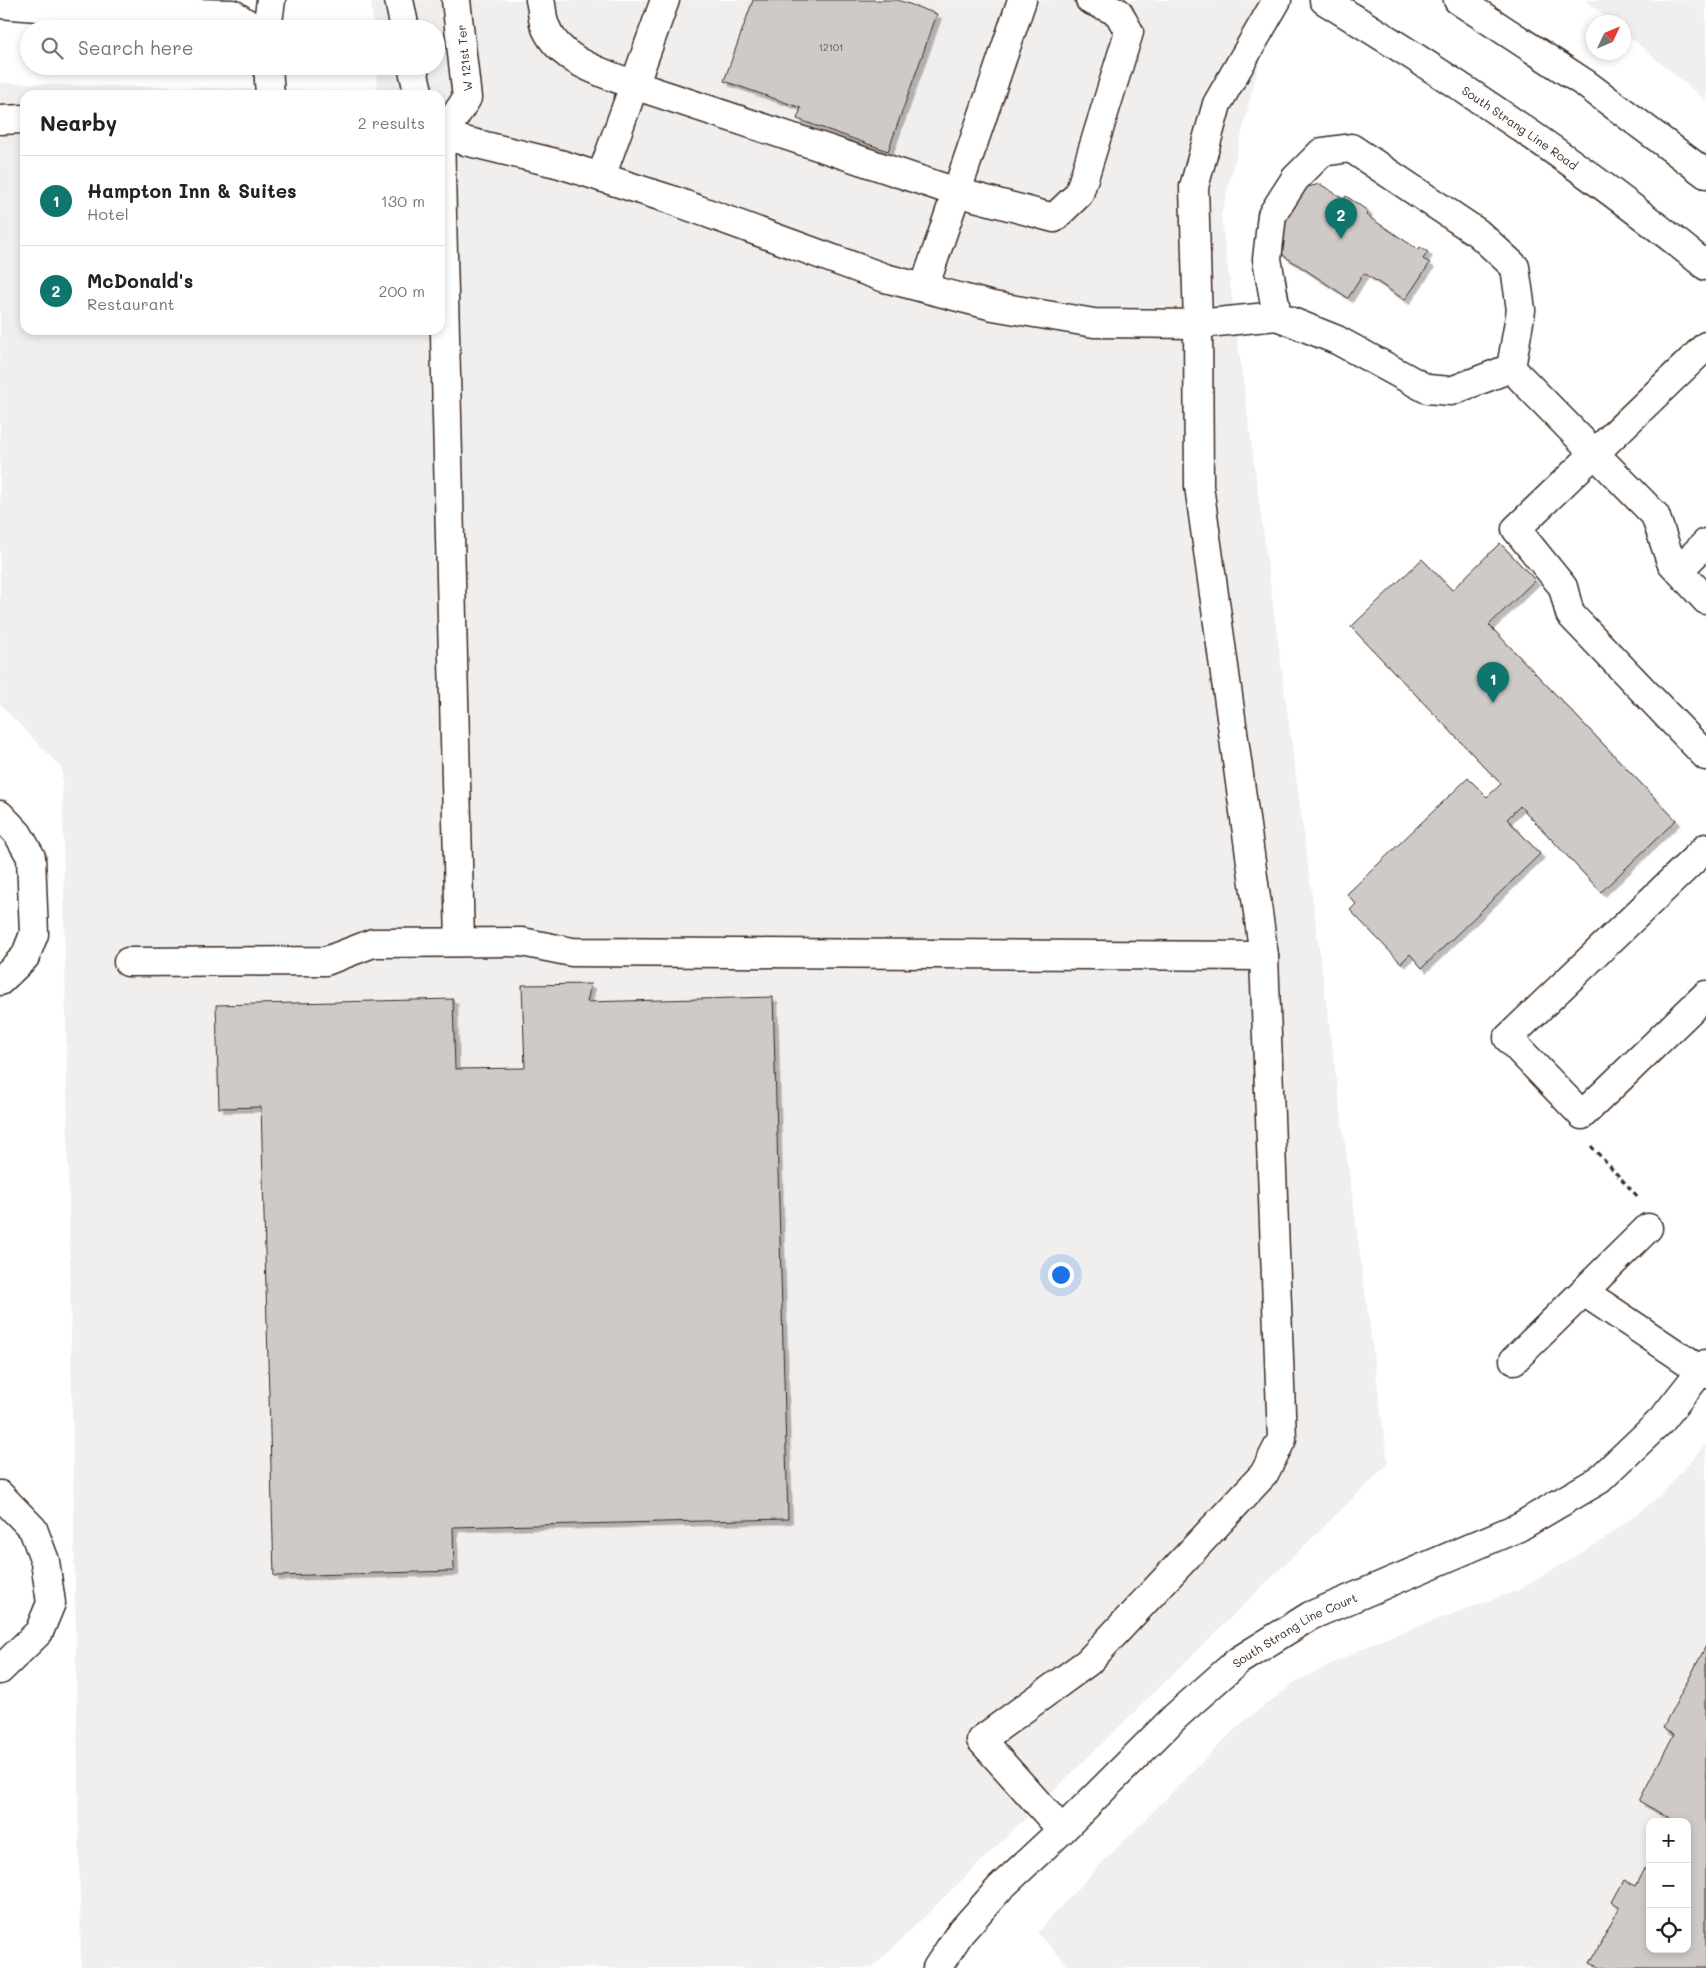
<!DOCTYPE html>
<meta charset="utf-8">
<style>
body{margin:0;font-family:Mali,sans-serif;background:#f2f2f2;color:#222}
.controls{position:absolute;right:15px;bottom:15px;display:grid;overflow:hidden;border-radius:10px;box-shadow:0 2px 8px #0003}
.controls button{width:45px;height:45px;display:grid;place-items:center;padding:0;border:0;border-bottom:1px solid #e0e0e0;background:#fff;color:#222;font:25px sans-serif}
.compass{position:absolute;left:1586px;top:15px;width:45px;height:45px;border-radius:50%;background:#fff;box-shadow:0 2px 8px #0003;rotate:46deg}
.you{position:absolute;left:1060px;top:1274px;width:18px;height:18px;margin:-12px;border:4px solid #fff;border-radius:50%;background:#1a73e8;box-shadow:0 0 0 8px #1a73e833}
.badge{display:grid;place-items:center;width:32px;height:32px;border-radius:50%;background:#0f766e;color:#fff;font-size:16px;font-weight:700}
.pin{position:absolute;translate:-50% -41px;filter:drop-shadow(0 1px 2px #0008)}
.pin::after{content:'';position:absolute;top:26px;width:18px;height:15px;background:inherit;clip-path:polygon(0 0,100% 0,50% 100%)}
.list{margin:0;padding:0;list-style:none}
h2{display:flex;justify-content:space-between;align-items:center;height:65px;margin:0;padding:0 20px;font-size:21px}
h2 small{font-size:16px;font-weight:400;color:#767676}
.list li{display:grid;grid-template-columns:32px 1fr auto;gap:15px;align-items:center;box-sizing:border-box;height:90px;padding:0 20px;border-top:1px solid #e0e0e0}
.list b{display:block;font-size:19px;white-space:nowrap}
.list p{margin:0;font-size:16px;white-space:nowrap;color:#767676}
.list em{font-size:16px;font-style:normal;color:#767676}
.icon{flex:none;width:28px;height:28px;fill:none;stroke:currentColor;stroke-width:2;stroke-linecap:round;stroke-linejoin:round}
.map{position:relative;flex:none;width:1706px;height:1968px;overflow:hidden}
.search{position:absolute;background:#fff;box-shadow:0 2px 8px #0003;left:20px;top:20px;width:425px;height:55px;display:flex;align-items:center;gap:12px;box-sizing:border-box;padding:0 18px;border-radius:28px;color:#767676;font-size:19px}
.panel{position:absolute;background:#fff;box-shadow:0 2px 8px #0003;left:20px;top:90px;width:425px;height:245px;border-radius:15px}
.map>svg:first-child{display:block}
.built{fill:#f1efee;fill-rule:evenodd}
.building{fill:#cfcac7;stroke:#3b2a1e;filter:url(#shadow)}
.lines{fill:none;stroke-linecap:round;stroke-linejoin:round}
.minor-casing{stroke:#3b2a1e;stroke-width:31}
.major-casing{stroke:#3b2a1e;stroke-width:31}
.path{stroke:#3b2a1e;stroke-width:3;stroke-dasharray:5 4;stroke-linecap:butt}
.minor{stroke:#fff;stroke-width:28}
.major{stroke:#fff;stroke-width:28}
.labels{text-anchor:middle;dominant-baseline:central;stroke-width:4.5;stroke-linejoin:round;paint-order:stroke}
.number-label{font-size:10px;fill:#605248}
.street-label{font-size:12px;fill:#3b2a1e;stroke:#fff}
</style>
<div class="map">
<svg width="1706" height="1968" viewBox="0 0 1706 1968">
<defs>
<filter id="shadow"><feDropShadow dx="4.5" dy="4.5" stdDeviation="0" flood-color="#0004"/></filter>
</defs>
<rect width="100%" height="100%" fill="#fff"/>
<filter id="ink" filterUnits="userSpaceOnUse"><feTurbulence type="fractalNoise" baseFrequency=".02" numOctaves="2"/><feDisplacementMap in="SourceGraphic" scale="10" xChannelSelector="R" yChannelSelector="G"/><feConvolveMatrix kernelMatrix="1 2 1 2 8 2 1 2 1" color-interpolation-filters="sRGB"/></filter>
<g filter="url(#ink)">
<path class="built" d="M 371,0 L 1256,0 L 1273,8 L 1221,216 L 1388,1464 L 872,1968 L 81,1968 L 62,769 L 0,704 L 0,83 L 377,92 L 376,66 L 436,66 L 436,29 L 373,29 ZM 25,95 L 440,95 L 440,330 L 25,330 Z
M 1585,0 L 1706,0 L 1706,101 L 1624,32 L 1624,22 L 1612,22 Z
M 1706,1444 L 1706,1968 L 1071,1968 L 1037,1933 L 1097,1868 L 1238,1726 L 1295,1682 L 1378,1641 L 1519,1590 L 1603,1540 L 1661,1495 ZM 1650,1822 L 1687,1822 L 1687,1949 L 1650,1949 Z"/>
<path class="building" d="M 753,0 L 898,0 L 937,14 L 888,151 L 797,119 L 801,108 L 724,81 Z
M 1320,184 L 1344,199 L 1346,196 L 1368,211 L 1366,215 L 1419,250 L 1420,247 L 1428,252 L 1423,259 L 1430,263 L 1405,300 L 1364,273 L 1348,298 L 1283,255 L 1278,230 L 1307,187 Z
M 1500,543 L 1535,580 L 1489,625 L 1676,820 L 1601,892 L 1520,806 L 1507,819 L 1540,854 L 1422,968 L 1410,954 L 1401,963 L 1350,910 L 1356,904 L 1347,894 L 1468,778 L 1487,797 L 1501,784 L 1351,627 L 1422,559 L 1452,590 Z
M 591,984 L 587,1002 L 773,997 L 788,1519 L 453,1527 L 454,1571 L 274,1576 L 261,1107 L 219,1108 L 216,1005 L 453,999 L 455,1069 L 525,1068 L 522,985 Z
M 1706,1646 L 1706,1968 L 1600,1968 L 1590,1963 L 1620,1907 L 1612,1902 L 1624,1880 L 1636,1886 L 1650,1859 L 1650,1949 L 1687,1949 L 1687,1822 L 1670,1822 L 1671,1819 L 1639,1801 L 1674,1734 L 1663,1728 Z"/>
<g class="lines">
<g class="minor-casing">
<g id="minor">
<path d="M 399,0 L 405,29"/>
<path d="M 540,0 C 542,7 542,16 544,23 C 557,61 602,72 634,85 L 956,192 L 1054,218 L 1079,194 L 1129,32 L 1118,12 L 1090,0"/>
<path d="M 0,4 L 73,10 L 233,14 L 255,29"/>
<path d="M 267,29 L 271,0"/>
<path d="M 268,66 L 270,95"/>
<path d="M 412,66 L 419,95"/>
<path d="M 0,120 L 25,119"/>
<path d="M 440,133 L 460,942"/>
<path d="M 440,135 L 560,164 L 669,199 L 885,278 L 993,306 L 1094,323 L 1198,324 L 1277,316 L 1337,340 L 1427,389 L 1451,391 L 1511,368"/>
<path d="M 442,136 L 467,98 L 456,0"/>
<path d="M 601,177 L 665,0"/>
<path d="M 924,288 L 1022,0"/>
<path d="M 1277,316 L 1267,259 L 1272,215 L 1295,179 L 1322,152 L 1351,148 L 1478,233 L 1515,267 L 1521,310 L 1511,368"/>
<path d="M 1706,346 L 1516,529 L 1563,587 L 1570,614 L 1706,756"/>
<path d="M 1511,368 L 1655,515 L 1671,562 L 1706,600"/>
<path d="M 1679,570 L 1706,543"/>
<path d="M 0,815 L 18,834 L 31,857 L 34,934 L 25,957 L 0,981"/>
<path d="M 1706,848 L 1508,1038 L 1582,1115 L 1706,995"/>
<path d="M 128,962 L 326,961 L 373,943 L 522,942 L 572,952 L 1264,956"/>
<path d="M 1584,1292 L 1706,1374"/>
<path d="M 1514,1360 L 1648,1228"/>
<path d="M 0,1495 L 33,1529 L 45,1561 L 51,1603 L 39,1632 L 0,1670"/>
<path d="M 1062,1830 L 981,1740 L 1088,1662 L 1264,1474 L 1282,1439 L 1264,956 L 1199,486 L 1198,324 L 1194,187 L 1217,104 L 1277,0"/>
<path id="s1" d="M 937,1968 L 960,1933 L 1000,1888 L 1062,1830 L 1176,1716 L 1238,1661 L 1310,1616 L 1519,1527 L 1599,1480 L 1662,1420 L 1706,1364"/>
</g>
</g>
<g class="major-casing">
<g id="major">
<path id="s2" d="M 1324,0 C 1456,81 1587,168 1706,266"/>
<path d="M 1458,0 L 1586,84 L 1706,174"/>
</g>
</g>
<path class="path" d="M 1591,1146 L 1639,1198"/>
<use href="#minor" class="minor"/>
<use href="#major" class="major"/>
</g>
</g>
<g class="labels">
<g class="number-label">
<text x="831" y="47">12101</text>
</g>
<g class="street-label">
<text transform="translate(464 58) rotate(-96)">W 121st Ter</text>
<text stroke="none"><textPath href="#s2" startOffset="234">South Strang Line Road</textPath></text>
<text stroke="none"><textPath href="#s1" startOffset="496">South Strang Line Court</textPath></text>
</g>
</g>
</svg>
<div class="controls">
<button>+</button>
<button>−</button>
<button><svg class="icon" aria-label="locate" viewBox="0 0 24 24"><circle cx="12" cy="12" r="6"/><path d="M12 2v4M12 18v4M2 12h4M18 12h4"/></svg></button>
</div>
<svg class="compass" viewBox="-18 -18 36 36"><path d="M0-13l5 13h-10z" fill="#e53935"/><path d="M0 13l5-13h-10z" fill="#767676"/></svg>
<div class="you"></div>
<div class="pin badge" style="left:1493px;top:703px">1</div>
<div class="pin badge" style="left:1341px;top:239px">2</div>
<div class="search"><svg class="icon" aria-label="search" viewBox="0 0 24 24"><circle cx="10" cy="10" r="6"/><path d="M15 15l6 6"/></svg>Search here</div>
<section class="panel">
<h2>Nearby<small>2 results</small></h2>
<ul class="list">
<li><span class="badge">1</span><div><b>Hampton Inn &amp; Suites</b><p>Hotel</p></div><em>130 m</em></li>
<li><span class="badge">2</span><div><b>McDonald's</b><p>Restaurant</p></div><em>200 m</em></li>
</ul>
</section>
</div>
